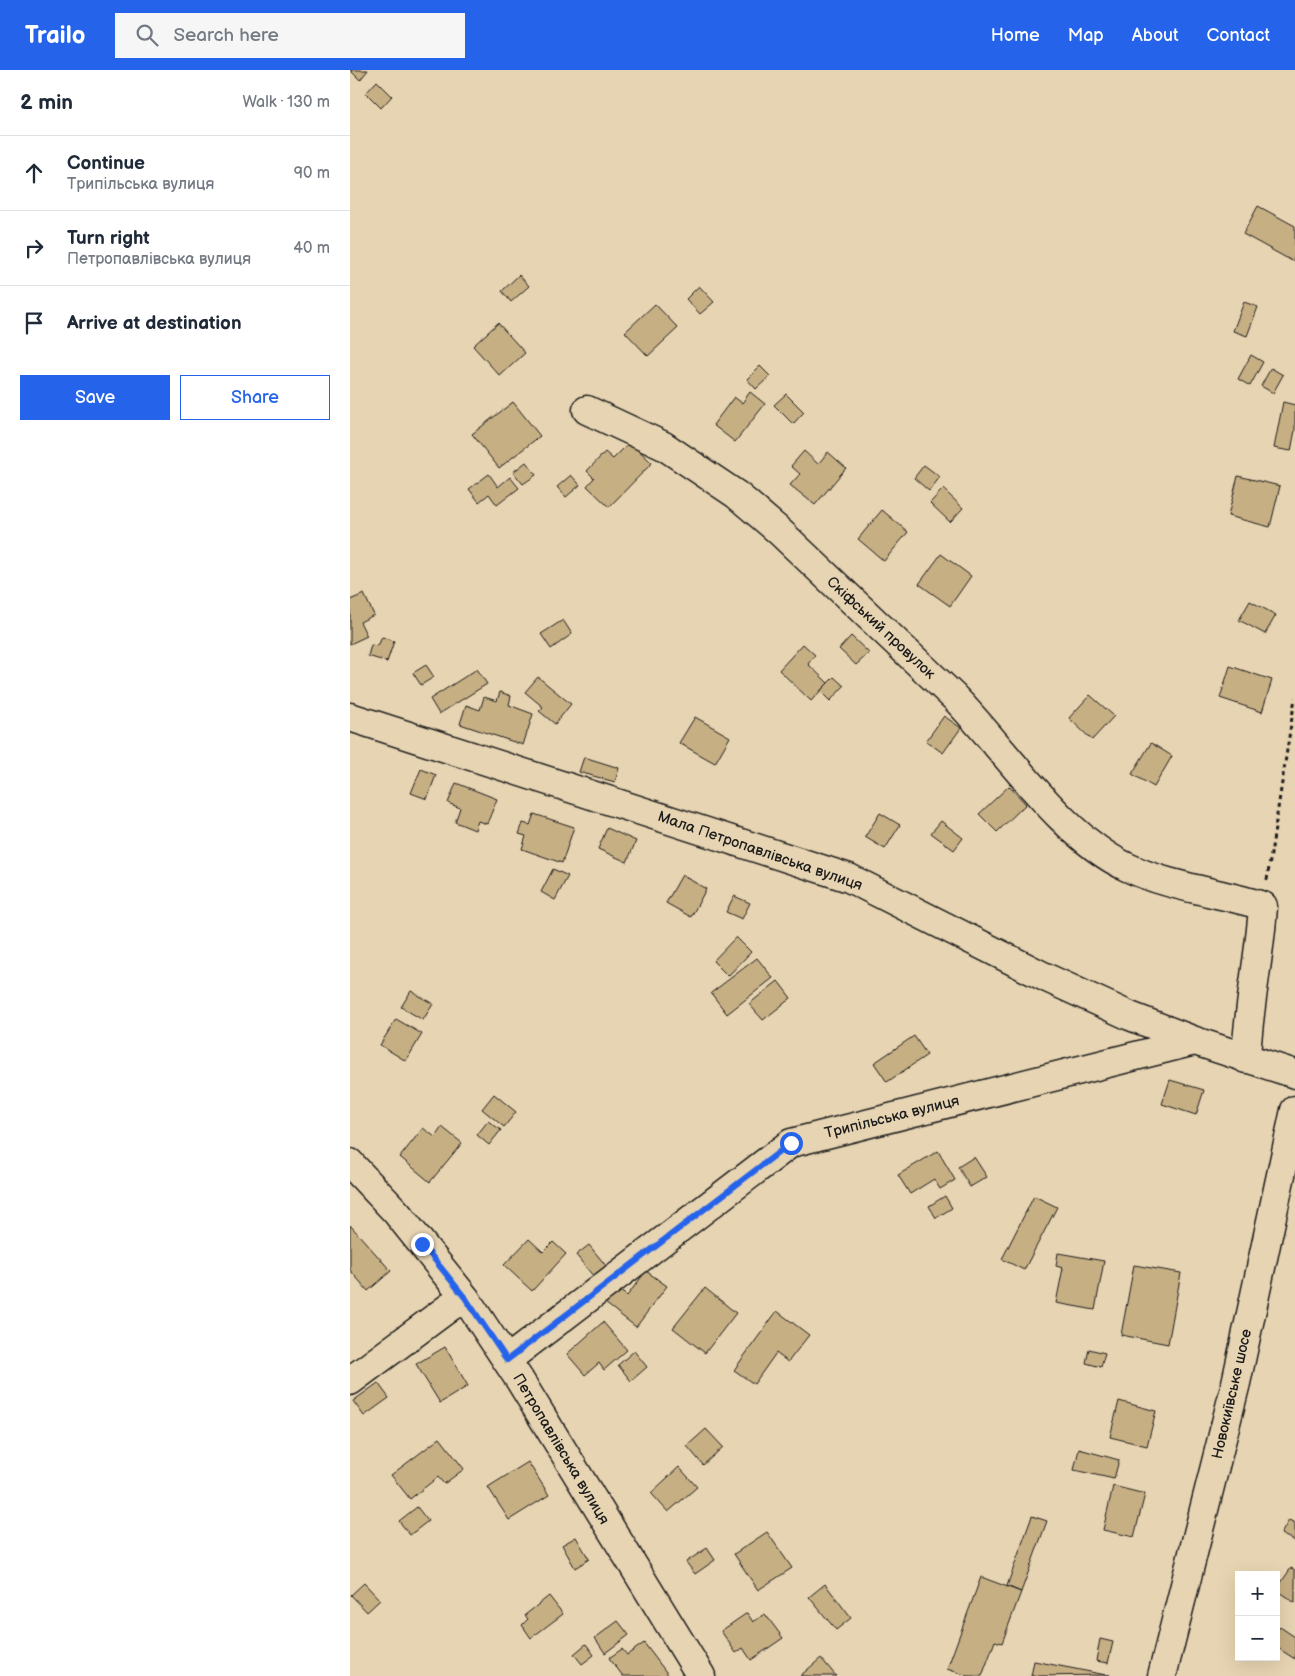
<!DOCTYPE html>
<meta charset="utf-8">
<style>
body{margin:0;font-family:"Balsamiq Sans",sans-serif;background:#f6f6f7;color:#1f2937}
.controls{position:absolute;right:15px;bottom:15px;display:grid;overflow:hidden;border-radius:0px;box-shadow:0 5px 20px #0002}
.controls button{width:45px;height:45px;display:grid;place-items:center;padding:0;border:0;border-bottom:1px solid #e0e1e3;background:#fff;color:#1f2937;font:25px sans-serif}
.stop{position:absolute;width:15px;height:15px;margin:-11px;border:4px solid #2563eb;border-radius:50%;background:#fff}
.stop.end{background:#2563eb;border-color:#fff;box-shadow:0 1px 5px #0008}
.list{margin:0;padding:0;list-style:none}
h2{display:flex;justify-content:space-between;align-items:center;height:65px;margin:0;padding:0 20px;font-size:21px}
h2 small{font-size:16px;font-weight:400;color:#747a83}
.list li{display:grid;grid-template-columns:32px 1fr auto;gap:15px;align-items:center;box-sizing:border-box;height:75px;padding:0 20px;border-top:1px solid #e0e1e3}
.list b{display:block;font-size:19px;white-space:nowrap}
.list p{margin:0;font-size:16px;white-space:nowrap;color:#747a83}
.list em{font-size:16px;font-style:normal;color:#747a83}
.actions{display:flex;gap:10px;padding:15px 20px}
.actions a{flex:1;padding:11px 0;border:1px solid #2563eb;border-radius:0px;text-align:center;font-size:18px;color:#2563eb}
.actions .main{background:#2563eb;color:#fff}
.icon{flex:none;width:28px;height:28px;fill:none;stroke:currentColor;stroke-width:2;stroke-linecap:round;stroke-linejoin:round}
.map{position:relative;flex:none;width:945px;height:1606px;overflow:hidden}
header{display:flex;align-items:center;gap:30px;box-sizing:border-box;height:70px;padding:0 25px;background:#2563eb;color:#fff}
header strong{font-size:24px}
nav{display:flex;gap:28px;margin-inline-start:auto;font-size:18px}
.search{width:350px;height:45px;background:#f6f6f7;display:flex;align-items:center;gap:12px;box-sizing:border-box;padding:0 18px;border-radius:0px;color:#747a83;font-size:19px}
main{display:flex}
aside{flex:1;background:#fff}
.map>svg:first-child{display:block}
.building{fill:#c7af84;stroke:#1c1c1c}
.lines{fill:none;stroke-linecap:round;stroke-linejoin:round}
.minor-casing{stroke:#1c1c1c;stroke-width:31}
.secondary-casing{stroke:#1c1c1c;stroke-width:31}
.path{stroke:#1c1c1c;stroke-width:3;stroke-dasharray:4 4;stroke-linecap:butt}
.minor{stroke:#e7d4b2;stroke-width:28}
.secondary{stroke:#e7d4b2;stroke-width:28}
.route{stroke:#2563eb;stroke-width:6}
.labels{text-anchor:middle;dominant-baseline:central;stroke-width:4;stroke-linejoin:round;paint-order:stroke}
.street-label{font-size:15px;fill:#1c1c1c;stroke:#e7d4b2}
</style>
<header>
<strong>Trailo</strong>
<div class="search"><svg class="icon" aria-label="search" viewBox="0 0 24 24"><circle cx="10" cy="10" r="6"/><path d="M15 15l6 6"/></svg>Search here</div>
<nav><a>Home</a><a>Map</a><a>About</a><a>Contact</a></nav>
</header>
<main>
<aside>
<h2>2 min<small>Walk · 130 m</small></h2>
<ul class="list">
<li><svg class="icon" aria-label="ahead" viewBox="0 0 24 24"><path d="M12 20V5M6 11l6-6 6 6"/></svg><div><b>Continue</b><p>Трипільська вулиця</p></div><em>90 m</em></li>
<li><svg class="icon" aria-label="right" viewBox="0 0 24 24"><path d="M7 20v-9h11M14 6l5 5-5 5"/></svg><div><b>Turn right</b><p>Петропавлівська вулиця</p></div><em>40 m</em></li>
<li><svg class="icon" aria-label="arrive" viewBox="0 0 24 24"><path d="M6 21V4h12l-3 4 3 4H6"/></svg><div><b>Arrive at destination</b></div></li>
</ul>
<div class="actions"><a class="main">Save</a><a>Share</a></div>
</aside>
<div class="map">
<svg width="945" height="1606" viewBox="0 0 945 1606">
<rect width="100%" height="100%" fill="#e7d4b2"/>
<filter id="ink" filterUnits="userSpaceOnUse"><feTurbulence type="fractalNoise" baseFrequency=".02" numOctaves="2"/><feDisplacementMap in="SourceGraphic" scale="10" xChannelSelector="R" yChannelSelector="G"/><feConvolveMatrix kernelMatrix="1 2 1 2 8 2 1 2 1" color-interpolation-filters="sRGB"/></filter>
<g filter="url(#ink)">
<path class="building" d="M 0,0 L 18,0 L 10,10 Z
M 27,11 L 42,26 L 31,38 L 16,23 Z
M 908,136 L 945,156 L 945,186 L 942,191 L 893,164 Z
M 169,205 L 179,216 L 161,232 L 152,221 Z
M 349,216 L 364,232 L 350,244 L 336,229 Z
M 894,232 L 908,237 L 897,266 L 883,261 Z
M 305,234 L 328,258 L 298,286 L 275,262 Z
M 148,253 L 175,283 L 150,306 L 123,276 Z
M 901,285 L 913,292 L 900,316 L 888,309 Z
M 410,296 L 420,306 L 406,319 L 397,309 Z
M 921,298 L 933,305 L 923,323 L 911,316 Z
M 400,322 L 415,334 L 385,372 L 363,355 L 384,327 L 392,333 Z
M 436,324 L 454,342 L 443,354 L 424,335 Z
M 163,332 L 190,366 L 149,398 L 122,364 Z
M 933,332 L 945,335 L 945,360 L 941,381 L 924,378 Z
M 280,372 L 302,393 L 259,437 L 237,416 L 244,408 L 237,401 L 255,382 L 263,389 Z
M 454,381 L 468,394 L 478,382 L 496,398 L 465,435 L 440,415 L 450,404 L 441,396 Z
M 176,392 L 186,405 L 173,414 L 163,402 Z
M 574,395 L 590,407 L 579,421 L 564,408 Z
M 139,404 L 148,417 L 160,407 L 169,418 L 147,435 L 139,424 L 129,432 L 119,419 Z
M 221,405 L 230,415 L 216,427 L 207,417 Z
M 888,406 L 930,416 L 920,457 L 878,446 Z
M 593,419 L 613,438 L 600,452 L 580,433 Z
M 532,440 L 558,462 L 534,491 L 508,469 Z
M 591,484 L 621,506 L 600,536 L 569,514 Z
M 14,524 L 24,545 L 10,552 L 17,566 L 0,574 L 0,530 Z
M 900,531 L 926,545 L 915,564 L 889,550 Z
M 213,550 L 222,564 L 201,579 L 191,564 Z
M 501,566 L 519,583 L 506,595 L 489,579 Z
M 32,567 L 44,571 L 37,592 L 18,586 L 21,575 L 28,576 Z
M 453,574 L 465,585 L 458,594 L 478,613 L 461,631 L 429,600 Z
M 76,595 L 84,607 L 71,615 L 63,603 Z
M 880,596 L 922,610 L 912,642 L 870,628 Z
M 127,599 L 137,614 L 89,644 L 80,629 Z
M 188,607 L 221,634 L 205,654 L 189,641 L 193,637 L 175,622 Z
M 484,607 L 494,616 L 480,631 L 470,621 Z
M 150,622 L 161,626 L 159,635 L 183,644 L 173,675 L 110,654 L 116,635 L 130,640 L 134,627 L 147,631 Z
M 740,625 L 764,646 L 742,670 L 719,648 Z
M 594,646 L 611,658 L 593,683 L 576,671 Z
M 345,647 L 380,667 L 365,693 L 329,673 Z
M 801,673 L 822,686 L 804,717 L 782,704 Z
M 234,687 L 269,698 L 265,712 L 229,702 Z
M 71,699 L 86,705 L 77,729 L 61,723 Z
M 106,713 L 147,729 L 137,754 L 128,751 L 125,760 L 105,752 L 110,738 L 98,733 Z
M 659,716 L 676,734 L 647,762 L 629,744 Z
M 530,743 L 550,755 L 535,779 L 515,767 Z
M 184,744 L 224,757 L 212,793 L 172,779 L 176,766 L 169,764 L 173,753 L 180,755 Z
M 591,751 L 613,768 L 604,780 L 581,763 Z
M 257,758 L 286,771 L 277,792 L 248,779 Z
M 203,799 L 218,806 L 205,830 L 191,822 Z
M 332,805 L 356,819 L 341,847 L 316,833 Z
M 384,826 L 400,833 L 392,849 L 376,842 Z
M 386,867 L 401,882 L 378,906 L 363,891 Z
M 407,888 L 423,908 L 377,944 L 361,923 Z
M 428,911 L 441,928 L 413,950 L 399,934 Z
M 61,921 L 83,934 L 73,950 L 51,937 Z
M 46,949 L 72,964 L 56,991 L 30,975 Z
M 564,966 L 577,985 L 537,1012 L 524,993 Z
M 820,1010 L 854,1020 L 846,1045 L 812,1034 Z
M 144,1024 L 166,1042 L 154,1057 L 132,1039 Z
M 138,1051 L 151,1060 L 139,1075 L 127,1065 Z
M 92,1057 L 112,1073 L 80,1112 L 50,1087 L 73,1058 L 85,1067 Z
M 588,1081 L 605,1110 L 590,1119 L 584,1109 L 560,1124 L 548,1105 Z
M 624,1087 L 637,1107 L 620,1117 L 608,1097 Z
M 595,1126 L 602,1138 L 586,1148 L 579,1136 Z
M 684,1126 L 707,1137 L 674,1200 L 652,1189 Z
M 0,1155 L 41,1201 L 18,1221 L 0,1200 Z
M 179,1169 L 193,1182 L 203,1172 L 216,1184 L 182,1221 L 154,1195 Z
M 239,1175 L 257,1197 L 244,1207 L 226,1185 Z
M 708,1183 L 754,1191 L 745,1240 L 706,1233 L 713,1198 L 706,1196 Z
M 784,1195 L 831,1203 L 818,1274 L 771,1265 Z
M 296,1201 L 317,1216 L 286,1257 L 255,1233 L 266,1218 L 277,1226 Z
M 355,1218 L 386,1243 L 355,1283 L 323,1258 Z
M 427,1241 L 459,1265 L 438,1292 L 426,1283 L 404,1314 L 384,1300 Z
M 253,1252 L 277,1280 L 254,1300 L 249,1293 L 235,1305 L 217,1284 Z
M 95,1277 L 118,1316 L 90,1333 L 66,1294 Z
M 739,1279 L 755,1283 L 751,1297 L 736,1293 Z
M 284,1281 L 297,1297 L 281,1311 L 268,1295 Z
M 28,1313 L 39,1328 L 14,1346 L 3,1331 Z
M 769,1331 L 806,1341 L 797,1376 L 760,1367 Z
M 356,1359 L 373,1377 L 353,1395 L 337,1376 Z
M 90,1368 L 114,1399 L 94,1414 L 88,1407 L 60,1429 L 41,1405 Z
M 729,1379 L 769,1390 L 764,1409 L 724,1400 Z
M 178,1392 L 199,1425 L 159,1450 L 138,1417 Z
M 329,1397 L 347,1417 L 318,1442 L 301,1423 Z
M 763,1416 L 795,1424 L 784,1467 L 753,1460 Z
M 67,1437 L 78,1451 L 60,1465 L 49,1451 Z
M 682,1446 L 697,1451 L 671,1522 L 657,1516 Z
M 939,1450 L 945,1453 L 945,1471 L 931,1464 Z
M 417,1462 L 442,1498 L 408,1520 L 384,1484 Z
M 226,1467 L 239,1489 L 225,1498 L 212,1475 Z
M 357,1478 L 365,1490 L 345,1504 L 336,1492 Z
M 941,1498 L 945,1500 L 945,1533 L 926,1520 Z
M 631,1507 L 671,1522 L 652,1573 L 645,1571 L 632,1606 L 618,1606 L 597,1599 Z
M 14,1513 L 30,1530 L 17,1542 L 1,1525 Z
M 475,1514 L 501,1548 L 486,1560 L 459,1527 Z
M 199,1526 L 213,1544 L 181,1568 L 172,1555 L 178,1549 L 175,1545 Z
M 397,1543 L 403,1552 L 415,1544 L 433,1568 L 401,1590 L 393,1578 L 386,1583 L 371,1561 Z
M 268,1551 L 279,1565 L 255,1583 L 245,1568 Z
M 930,1557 L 945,1567 L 945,1589 L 926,1577 L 926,1562 Z
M 750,1569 L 763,1572 L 758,1593 L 746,1591 Z
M 294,1573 L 319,1606 L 273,1606 L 259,1588 L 272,1579 L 277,1585 Z
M 236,1574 L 244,1585 L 232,1594 L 224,1584 Z
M 471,1588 L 486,1606 L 450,1606 Z
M 684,1591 L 756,1605 L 760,1605 L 681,1606 Z"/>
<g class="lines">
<g class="minor-casing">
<path id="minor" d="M 237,340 L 314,376 L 387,425 L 429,461 L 604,627 C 656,680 711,766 777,797 C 819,817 869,822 913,836 C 910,887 898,937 896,989
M 0,647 L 499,808 L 697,908 L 780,946 L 845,971 L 945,1004
M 0,1093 L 47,1143 L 116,1229 L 169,1309 L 351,1606
M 157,1290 L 441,1073 L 845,971
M 0,1311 L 101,1236 L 116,1229"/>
</g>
<g class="secondary-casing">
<path id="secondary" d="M 812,1606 L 886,1313 L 945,1040"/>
</g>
<path class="path" d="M 917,810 L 945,628"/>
<use href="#minor" class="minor"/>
<use href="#secondary" class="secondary"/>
</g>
</g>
<g class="lines" filter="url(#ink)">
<path class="route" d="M 72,1174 L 116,1229 L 157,1290 L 441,1073"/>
</g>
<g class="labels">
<g class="street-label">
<text transform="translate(531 558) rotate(43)">Скіфський провулок</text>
<text transform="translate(410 781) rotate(19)">Мала Петропавлівська вулиця</text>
<text transform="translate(542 1047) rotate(-14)">Трипільська вулиця</text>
<text transform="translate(882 1324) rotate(-77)">Новокиївське шосе</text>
<text transform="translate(211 1379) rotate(59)">Петропавлівська вулиця</text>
</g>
</g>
</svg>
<div class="controls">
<button>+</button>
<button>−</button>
</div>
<div class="stop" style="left:441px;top:1073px"></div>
<div class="stop end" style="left:72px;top:1174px"></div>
</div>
</main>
